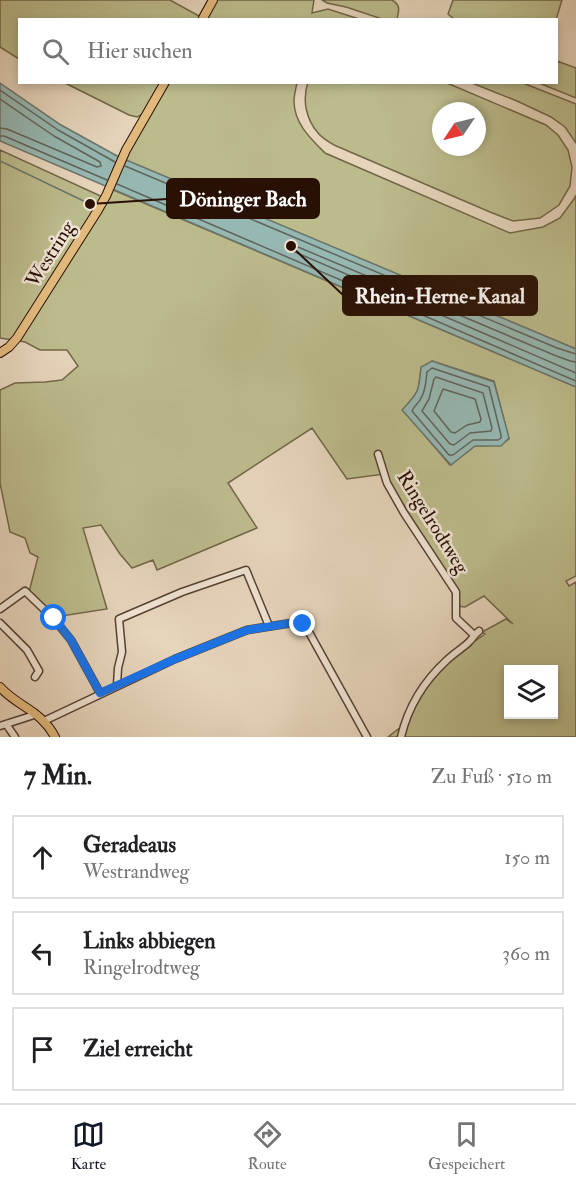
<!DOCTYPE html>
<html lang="de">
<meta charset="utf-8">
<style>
body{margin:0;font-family:"IM FELL Double Pica",serif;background:#f6f6f6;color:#202124}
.controls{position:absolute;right:18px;bottom:18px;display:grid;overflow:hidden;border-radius:0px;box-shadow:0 3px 9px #0003}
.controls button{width:54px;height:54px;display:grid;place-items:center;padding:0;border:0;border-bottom:2px solid #e0e0e0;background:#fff;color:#202124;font:30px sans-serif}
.compass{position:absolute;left:432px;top:102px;width:54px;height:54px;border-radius:50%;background:#fff;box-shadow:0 3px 9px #0003;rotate:235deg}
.stop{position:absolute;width:18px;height:18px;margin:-14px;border:4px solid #1a73e8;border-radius:50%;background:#fff}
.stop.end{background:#1a73e8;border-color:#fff;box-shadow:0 2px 6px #0008}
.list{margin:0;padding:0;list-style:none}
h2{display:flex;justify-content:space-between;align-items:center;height:78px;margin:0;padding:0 24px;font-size:26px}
h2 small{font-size:20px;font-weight:400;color:#757577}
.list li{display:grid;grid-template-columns:39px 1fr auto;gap:18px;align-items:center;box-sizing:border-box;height:84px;margin:0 12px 12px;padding:0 12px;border:2px solid #e0e0e0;border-radius:0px}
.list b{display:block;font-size:22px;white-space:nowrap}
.list p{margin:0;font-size:20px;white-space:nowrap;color:#757577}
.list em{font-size:20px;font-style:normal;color:#757577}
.icon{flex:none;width:33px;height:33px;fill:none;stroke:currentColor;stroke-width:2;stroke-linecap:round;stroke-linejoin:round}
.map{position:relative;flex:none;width:576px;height:737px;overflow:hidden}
.search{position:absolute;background:#fff;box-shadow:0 3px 9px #0003;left:18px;right:18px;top:18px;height:66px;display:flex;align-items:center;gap:15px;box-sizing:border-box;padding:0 21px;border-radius:0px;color:#757577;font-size:22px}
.sheet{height:366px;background:#fff}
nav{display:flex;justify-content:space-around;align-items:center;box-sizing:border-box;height:84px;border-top:2px solid #e0e0e0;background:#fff;font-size:16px;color:#757577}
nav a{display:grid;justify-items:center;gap:3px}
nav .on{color:#111827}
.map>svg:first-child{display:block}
.green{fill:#bcbb8c;stroke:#726648;stroke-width:1.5;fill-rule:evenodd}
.water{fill:#96b8b3;stroke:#6a756d;stroke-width:1.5}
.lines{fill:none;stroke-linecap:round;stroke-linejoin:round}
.shore{stroke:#60645c;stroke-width:1.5}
.stream{stroke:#6a756d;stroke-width:1.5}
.minor-casing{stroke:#584132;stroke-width:9}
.major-casing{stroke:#291004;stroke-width:10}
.minor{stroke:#efe3d3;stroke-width:6}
.major{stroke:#e3ba7e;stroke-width:8}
.route{stroke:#1a73e8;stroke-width:8}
.labels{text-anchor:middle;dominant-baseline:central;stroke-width:5;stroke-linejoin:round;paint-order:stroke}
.street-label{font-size:20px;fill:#291004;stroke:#efe3d3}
.leader{fill:none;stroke:#291004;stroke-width:2}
.callout-dot{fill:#291004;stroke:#efe3d3;stroke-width:2}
.callout{fill:#291004;stroke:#291004;stroke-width:2}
.callout-label{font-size:21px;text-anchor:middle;font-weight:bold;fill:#fff}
</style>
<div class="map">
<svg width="576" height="737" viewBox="0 0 576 737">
<rect width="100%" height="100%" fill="#e6d4bb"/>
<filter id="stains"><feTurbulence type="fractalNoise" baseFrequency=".00333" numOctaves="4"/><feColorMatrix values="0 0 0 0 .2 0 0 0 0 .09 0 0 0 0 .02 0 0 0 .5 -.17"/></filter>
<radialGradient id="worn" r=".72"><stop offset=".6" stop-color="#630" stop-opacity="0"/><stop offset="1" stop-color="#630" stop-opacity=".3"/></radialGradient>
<path class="green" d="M 0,0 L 170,0 L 199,16 L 208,0 L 211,0 L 200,19 L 20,20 L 19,59 L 0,47 Z
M 216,0 L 314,0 L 312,13 L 328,9 L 359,19 L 205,20 Z
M 322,0 L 392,0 C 401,5 399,11 397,19 L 382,19 L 346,7 L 327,3 Z
M 453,0 L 562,0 L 556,20 L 454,19 L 448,14 Z
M 557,61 L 576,68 L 576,98 L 539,83 L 556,82 Z
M 308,82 L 447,83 L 546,125 L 558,135 L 568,150 L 572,167 L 570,186 L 559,205 L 540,218 L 513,221 L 490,212 L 334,145 C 329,142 322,138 318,133 C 306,119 302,100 308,82 ZM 441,111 L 477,111 L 477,147 L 441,147 Z
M 65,83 L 162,83 L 143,114 L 137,117 L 129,115 Z
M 169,83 L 297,83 C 296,88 294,95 294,101 C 294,123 310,138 325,153 L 510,233 L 543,227 L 560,218 L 574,199 L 576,195 L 576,349 L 125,160 L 140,131 Z
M 472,83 L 523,83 L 576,104 L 576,143 L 565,127 L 551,117 L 517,101 Z
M 0,150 L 107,199 L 111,189 L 576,387 L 576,576 L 566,581 L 569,586 L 576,582 L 576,737 L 388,737 L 406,723 L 426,688 L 447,663 L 463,649 L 485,634 L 482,632 L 506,619 L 513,624 L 484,596 L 465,607 L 457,606 L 457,590 L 384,474 L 347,479 L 312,428 L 228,483 L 257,528 L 157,570 L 153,560 L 132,568 L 120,554 L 101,525 L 83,528 L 107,609 L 55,617 L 29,592 L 38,557 L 30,553 L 25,538 L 10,532 L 0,483 L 0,390 L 15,383 L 45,382 L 62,380 L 78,366 L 67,350 L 40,350 L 25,342 L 0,338 ZM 432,361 L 494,381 L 509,439 L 500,445 L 475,446 L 450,465 L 403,410 C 419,392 419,391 421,368 ZM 508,670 L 554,670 L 554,714 L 508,714 Z"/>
<path class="water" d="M 0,83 L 61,125 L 119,157 L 576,349 L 576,387 L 0,141 Z
M 432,361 L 494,382 L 509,438 L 501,446 L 475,446 L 451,465 L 402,410 C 419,392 419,391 421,367 Z"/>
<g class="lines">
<path class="shore" d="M 0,90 L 58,130 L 115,162
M 0,99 L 54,136 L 100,162 L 101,166 L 97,167 L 7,129 L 0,128
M 0,136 L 4,136 L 107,180
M 125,166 L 557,348 L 576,354
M 117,184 L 576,381
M 576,362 L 570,361 L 554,355 L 298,247 L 294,249 L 295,252 L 576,373
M 432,368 L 489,387 L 501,435 L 501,438 L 498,440 L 473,440 L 453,455 L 449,455 L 412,411 C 414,406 419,403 421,398 C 426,390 426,380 427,372 Z
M 436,377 L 483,393 L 492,428 L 491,431 L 470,433 L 454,445 L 450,444 L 422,411 L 429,399 L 434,379 Z
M 443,389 L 475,399 L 481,419 L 480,422 L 467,425 L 455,433 L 451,432 L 434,411 Z"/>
<path class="stream" d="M 0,161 L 90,204"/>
<g class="minor-casing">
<path id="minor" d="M 378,454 L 387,483 L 404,513 L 456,592 L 456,618 L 474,635
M 0,609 L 25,591 L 54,619 L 71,640 L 100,693
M 0,623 L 27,650 L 39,671 L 35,677
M 117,685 L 118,668 L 122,652 L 119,619 L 182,592 L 246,570 L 269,626
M 44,721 L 175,659 L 247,630 L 298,622 L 305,625 L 367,737
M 6,724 L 15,737
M 0,726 L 31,716 L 35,713
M 401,737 C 408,707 424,681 447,660 C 454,653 463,648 469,642 C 473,638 475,634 479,631"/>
</g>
<g class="major-casing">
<path id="major" d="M 202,20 L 213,0
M 0,353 L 9,347 L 17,338 L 98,210 L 106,196 L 126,150 L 165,82
M 0,687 C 18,707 41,710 55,737"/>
</g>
<use href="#minor" class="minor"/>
<use href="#major" class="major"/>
</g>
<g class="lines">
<path class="route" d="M 54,618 L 71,640 L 100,693 L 175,659 L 247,630 L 298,622 L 303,624"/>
</g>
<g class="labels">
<g class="street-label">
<text transform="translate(50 254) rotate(-58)">Westring</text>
<text transform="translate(433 522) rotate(58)">Ringelrodtweg</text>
</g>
</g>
<path class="leader" d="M90 204L167 199M291 246L343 295"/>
<g class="callout-dot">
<circle cx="90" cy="204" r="6"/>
<circle cx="291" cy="246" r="6"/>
</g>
<g class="callout">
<rect x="167" y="179" width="152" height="39" rx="6"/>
<rect x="343" y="276" width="194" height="39" rx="6"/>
</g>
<g class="callout-label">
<text x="243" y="206">Döninger Bach</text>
<text x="440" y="303">Rhein-Herne-Kanal</text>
</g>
<rect width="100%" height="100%" filter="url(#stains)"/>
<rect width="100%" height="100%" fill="url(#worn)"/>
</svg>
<div class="controls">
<button><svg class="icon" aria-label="layers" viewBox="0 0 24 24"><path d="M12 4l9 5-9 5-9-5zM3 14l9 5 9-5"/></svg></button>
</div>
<svg class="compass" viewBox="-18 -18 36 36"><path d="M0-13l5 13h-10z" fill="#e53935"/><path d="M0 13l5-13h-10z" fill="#757577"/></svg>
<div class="stop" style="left:54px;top:618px"></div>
<div class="stop end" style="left:303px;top:624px"></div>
<div class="search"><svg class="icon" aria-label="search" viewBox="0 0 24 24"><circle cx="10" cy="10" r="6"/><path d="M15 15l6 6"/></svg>Hier suchen</div>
</div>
<section class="sheet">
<h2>7 Min.<small>Zu Fuß · 510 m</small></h2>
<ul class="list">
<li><svg class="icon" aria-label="ahead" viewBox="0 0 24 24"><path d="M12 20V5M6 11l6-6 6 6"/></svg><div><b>Geradeaus</b><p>Westrandweg</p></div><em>150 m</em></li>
<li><svg class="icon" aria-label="left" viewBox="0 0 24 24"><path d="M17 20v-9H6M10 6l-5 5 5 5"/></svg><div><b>Links abbiegen</b><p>Ringelrodtweg</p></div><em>360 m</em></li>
<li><svg class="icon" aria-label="arrive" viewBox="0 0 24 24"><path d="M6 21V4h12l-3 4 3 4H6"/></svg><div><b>Ziel erreicht</b></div></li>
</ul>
</section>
<nav>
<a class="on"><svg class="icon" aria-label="map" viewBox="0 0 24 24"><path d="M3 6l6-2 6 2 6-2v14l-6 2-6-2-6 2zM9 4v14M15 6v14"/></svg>Karte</a>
<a><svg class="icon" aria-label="directions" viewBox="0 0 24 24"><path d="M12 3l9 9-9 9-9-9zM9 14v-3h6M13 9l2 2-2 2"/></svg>Route</a>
<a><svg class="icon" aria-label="saved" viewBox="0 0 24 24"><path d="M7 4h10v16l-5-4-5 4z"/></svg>Gespeichert</a>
</nav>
